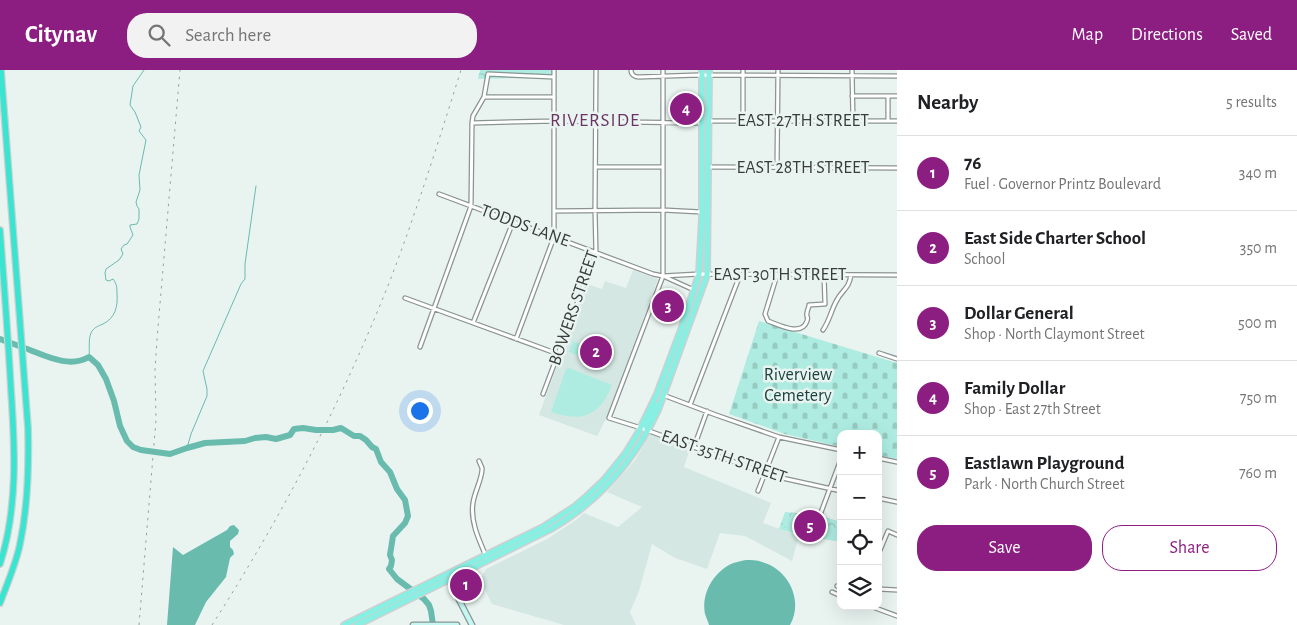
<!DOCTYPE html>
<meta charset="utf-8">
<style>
body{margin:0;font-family:"Alegreya Sans",sans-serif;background:#f2f2f2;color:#202124}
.controls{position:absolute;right:15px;bottom:15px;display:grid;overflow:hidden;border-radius:10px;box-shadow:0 5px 20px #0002}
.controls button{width:45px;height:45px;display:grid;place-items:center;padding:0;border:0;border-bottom:1px solid #e0e0e0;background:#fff;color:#202124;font:25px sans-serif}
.you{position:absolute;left:419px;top:340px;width:18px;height:18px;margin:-12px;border:4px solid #fff;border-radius:50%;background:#1a73e8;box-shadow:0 0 0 8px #1a73e833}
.badge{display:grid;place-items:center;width:32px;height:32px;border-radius:50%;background:#8c1e82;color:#fff;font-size:16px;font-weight:700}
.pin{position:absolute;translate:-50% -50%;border:2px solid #fff;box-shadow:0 1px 5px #0006}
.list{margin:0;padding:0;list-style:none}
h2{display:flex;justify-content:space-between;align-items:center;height:65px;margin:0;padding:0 20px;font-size:21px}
h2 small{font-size:16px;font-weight:400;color:#757577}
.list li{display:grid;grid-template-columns:32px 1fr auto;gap:15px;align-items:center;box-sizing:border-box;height:75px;padding:0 20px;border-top:1px solid #e0e0e0}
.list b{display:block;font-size:19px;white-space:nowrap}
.list p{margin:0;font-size:16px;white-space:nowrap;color:#757577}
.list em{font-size:16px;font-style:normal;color:#757577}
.actions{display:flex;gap:10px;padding:15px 20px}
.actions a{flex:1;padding:11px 0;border:1px solid #8c1e82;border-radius:20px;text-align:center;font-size:18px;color:#8c1e82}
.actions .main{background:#8c1e82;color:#fff}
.icon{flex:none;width:28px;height:28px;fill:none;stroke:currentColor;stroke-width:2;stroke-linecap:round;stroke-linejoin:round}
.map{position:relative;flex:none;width:897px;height:555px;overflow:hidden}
header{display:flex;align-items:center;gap:30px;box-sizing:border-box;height:70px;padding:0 25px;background:#8c1e82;color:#fff}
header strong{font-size:24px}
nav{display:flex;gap:28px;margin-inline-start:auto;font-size:18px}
.search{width:350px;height:45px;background:#f2f2f2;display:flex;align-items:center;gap:12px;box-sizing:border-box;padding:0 18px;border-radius:20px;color:#757577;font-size:19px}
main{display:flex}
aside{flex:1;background:#fff}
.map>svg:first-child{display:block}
.built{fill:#d4e7e3}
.cemetery{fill:url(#cemetery-stones)}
.park{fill:url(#park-crowns)}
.garden{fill:#aeece1}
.water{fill:#69bbae}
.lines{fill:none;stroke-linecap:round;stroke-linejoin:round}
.stream{stroke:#69bbae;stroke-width:1}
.river{stroke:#69bbae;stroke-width:6}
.street-casing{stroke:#8b9492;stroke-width:5.5}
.secondary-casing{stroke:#8b9492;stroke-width:7}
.primary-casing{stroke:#cfd0d0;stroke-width:8}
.highway-casing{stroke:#cfd0d0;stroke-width:8}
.street{stroke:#fff;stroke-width:3}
.secondary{stroke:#c4f7f1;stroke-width:4.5}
.primary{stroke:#88efe3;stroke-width:5}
.highway{stroke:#39e5d0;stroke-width:5.5}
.rail{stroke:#98a09e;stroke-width:1;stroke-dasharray:2.5 5;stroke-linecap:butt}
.labels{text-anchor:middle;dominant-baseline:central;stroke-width:5;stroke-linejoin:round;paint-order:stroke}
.street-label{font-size:18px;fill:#383c3b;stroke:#e9f4f1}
.park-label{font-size:18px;fill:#1c433d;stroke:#e9f4f1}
.neighbourhood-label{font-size:19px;letter-spacing:1px;fill:#6a3563;stroke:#e9f4f1}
</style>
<header>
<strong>Citynav</strong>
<div class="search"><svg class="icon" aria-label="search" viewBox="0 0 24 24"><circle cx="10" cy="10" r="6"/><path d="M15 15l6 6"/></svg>Search here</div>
<nav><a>Map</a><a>Directions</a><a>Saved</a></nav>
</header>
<main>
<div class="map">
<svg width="897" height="555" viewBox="0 0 897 555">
<defs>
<pattern id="cemetery-stones" width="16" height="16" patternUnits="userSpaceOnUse" patternTransform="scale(1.25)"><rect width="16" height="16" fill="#aeece1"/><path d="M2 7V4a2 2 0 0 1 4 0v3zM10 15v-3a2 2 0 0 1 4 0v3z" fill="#96cbc2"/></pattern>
<pattern id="park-crowns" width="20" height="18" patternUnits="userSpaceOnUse" patternTransform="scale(1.25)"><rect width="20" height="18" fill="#aeece1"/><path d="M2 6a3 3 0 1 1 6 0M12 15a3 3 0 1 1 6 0" fill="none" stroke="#96cbc2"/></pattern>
</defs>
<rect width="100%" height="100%" fill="#e9f4f1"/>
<path class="built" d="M 633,200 L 658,209 L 607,347 L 597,366 L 539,345 L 587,214 L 602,219 L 605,211 L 626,218 Z
M 650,364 L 690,379 L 684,397 L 771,433 L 763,453 L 799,466 L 792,491 L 745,466 L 720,463 L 707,499 L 675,488 L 652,474 L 639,521 L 630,542 L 636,555 L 564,555 L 492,534 L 480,510 L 486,499 L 547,469 L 576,450 L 584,443 L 618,457 L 642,437 L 607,422 L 635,390 Z"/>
<path class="cemetery" d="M 759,251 L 897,293 L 897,389 L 878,385 L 878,364 L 841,364 L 841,377 L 785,364 L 729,344 Z"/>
<path class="park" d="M 480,0 L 554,0 L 554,7 L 478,9 Z
M 785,442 L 819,445 L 841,452 L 841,472 L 800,465 L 779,459 Z"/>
<path class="garden" d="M 573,271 L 595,280 L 591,290 L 569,282 Z
M 569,298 L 612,315 C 599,347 583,352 551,342 L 566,299 Z
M 785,449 L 797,453 L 794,461 L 782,456 Z"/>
<path class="water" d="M 234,455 L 239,460 L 238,464 L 230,471 L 230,477 L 233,480 L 234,484 L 230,488 L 226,507 L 206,532 L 195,555 L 167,555 L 173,477 L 183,485 L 227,460 L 230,456 Z
M 746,490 C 751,490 757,490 762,492 C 788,499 804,530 790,555 L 709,555 C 708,551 706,547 705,544 C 701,524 713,503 731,494 C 735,492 741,491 746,490 Z"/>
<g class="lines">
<path class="stream" d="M 89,287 C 90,280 88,270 91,263 C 93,258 98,256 103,254 C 115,248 118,237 117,224 C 117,218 117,214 113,209 L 109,211 L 106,210 L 105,203 L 106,199 L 119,190 L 123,184 L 121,179 L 124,175 L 127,174 L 133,165 L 130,157 L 130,155 L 137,154 L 139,149 L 139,139 L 137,136 L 136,132 L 140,120 L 139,105 L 146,70 L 139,61 L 141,57 L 135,42 L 130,35 L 133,16 L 144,0
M 187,378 L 191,364 L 207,326 L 207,319 L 203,301 L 241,214 L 245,209 L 245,194 L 256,116"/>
<path class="river" d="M 0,269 C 10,273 20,276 30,280 C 48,287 70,298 89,287 L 98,295 L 106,309 L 114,331 L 120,356 L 127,371 L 133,377 L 141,380 L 170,384 L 187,378 L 205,373 L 245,371 L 255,368 L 266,367 L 276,369 L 290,365 L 294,359 L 303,358 L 316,360 L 333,360 L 341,358 L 354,366 L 360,366 L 366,370 L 372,377 L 376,379 L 381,392 L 390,402 L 397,419 L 405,430 L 408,446 L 405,453 L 393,466 L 390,485 L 392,490 L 391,496 L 389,499 L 397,509 L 424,529 L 429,535 L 431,541 L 433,555"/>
<g class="street-casing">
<path id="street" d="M 631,0 C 631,5 635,7 639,7 L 698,5 L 897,6
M 663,0 L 663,206 L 609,348 L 641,358 L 773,406 L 841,421
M 743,0 L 743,51
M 852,0 L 853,51
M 852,26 L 897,26
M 888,26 L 888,51
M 484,27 L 554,27
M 709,51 L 897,51
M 472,53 L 554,51 L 701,53
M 596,97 L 662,97
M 708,97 L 897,98
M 777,98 L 778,0
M 439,124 L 653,204 L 663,206 L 694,220
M 555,141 L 663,140 L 701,142
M 777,205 L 765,244 L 768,251 C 779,255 802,267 807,251 C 809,244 806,250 807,243 C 807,240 809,238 809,235 L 825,234 L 824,205
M 663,206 L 699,204 L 897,205
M 405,228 L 558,284
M 473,253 L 513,152
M 823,260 C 830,250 831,240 837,230 C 842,220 849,219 851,205
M 516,269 L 554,167 L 554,0
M 420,277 L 471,136 L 472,53 L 473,46 L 484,27 L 488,4 L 554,7
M 879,283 L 897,289
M 543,324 L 596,183 L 595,140 L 596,0
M 663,325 L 716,345 L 779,367 L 841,380
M 690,335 L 740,205
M 694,377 L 707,341
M 878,388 L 897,392
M 479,391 C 479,391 482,398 482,398 C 483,407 474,423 473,433 C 470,451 479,470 486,486
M 758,421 L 779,367
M 878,428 L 897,432
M 820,445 L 841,389
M 878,485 L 888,461 L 897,465
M 837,516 L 841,517
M 878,519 L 897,520
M 832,522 L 841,526
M 870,536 L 897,546"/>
</g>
<g class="secondary-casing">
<path id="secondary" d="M 451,508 L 451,513 L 453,518 L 472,555
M 413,555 L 457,555"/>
</g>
<g class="primary-casing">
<path id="primary" d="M 647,359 L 647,354 L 656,335
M 344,555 L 543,457 L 574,437 L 586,427 L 604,410 L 625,384 L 638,363 L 657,324 L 681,260 L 699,204 L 702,148 L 702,0
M 357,555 L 551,459 C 599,431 634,391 658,340 L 707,205 L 709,0"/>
</g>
<g class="highway-casing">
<path id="highway" d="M 0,160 C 4,213 8,266 11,320 C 15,378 18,438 0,494
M 0,533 C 7,514 16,494 20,474 C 28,436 29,397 28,358 L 1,0"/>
</g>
<use href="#street" class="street"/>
<use href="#secondary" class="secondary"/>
<use href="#primary" class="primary"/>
<use href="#highway" class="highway"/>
<path class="rail" d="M 139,555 L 156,350 L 155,300 L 157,269 L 180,0
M 212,555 C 282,446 343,330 391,208 C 417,140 439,70 461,0"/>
</g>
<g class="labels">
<g class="street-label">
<text x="803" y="51">EAST 27TH STREET</text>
<text x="803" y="98">EAST 28TH STREET</text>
<text transform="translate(525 156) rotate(20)">TODDS LANE</text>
<text x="780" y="205">EAST 30TH STREET</text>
<text transform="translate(574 238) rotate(-71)">BOWERS STREET</text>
<text transform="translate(724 387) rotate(19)">EAST 35TH STREET</text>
</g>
<g class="park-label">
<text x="798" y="305">Riverview<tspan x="798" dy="21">Cemetery</tspan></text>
</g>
<g class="neighbourhood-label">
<text x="595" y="50">RIVERSIDE</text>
</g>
</g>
</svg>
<div class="controls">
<button>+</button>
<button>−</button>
<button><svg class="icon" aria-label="locate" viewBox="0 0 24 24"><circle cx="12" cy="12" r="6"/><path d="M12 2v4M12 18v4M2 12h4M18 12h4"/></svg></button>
<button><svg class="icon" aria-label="layers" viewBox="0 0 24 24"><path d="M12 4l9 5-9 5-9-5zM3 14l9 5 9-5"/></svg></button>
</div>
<div class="you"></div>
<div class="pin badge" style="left:466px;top:515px">1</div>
<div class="pin badge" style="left:596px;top:282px">2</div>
<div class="pin badge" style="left:668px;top:236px">3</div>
<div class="pin badge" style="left:686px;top:39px">4</div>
<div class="pin badge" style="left:810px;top:456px">5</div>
</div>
<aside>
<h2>Nearby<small>5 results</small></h2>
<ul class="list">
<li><span class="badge">1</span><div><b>76</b><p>Fuel · Governor Printz Boulevard</p></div><em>340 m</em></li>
<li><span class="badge">2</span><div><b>East Side Charter School</b><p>School</p></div><em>350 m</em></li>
<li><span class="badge">3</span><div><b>Dollar General</b><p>Shop · North Claymont Street</p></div><em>500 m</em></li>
<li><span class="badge">4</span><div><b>Family Dollar</b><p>Shop · East 27th Street</p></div><em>750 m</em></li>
<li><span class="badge">5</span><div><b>Eastlawn Playground</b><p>Park · North Church Street</p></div><em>760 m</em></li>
</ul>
<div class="actions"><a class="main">Save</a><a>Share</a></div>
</aside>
</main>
